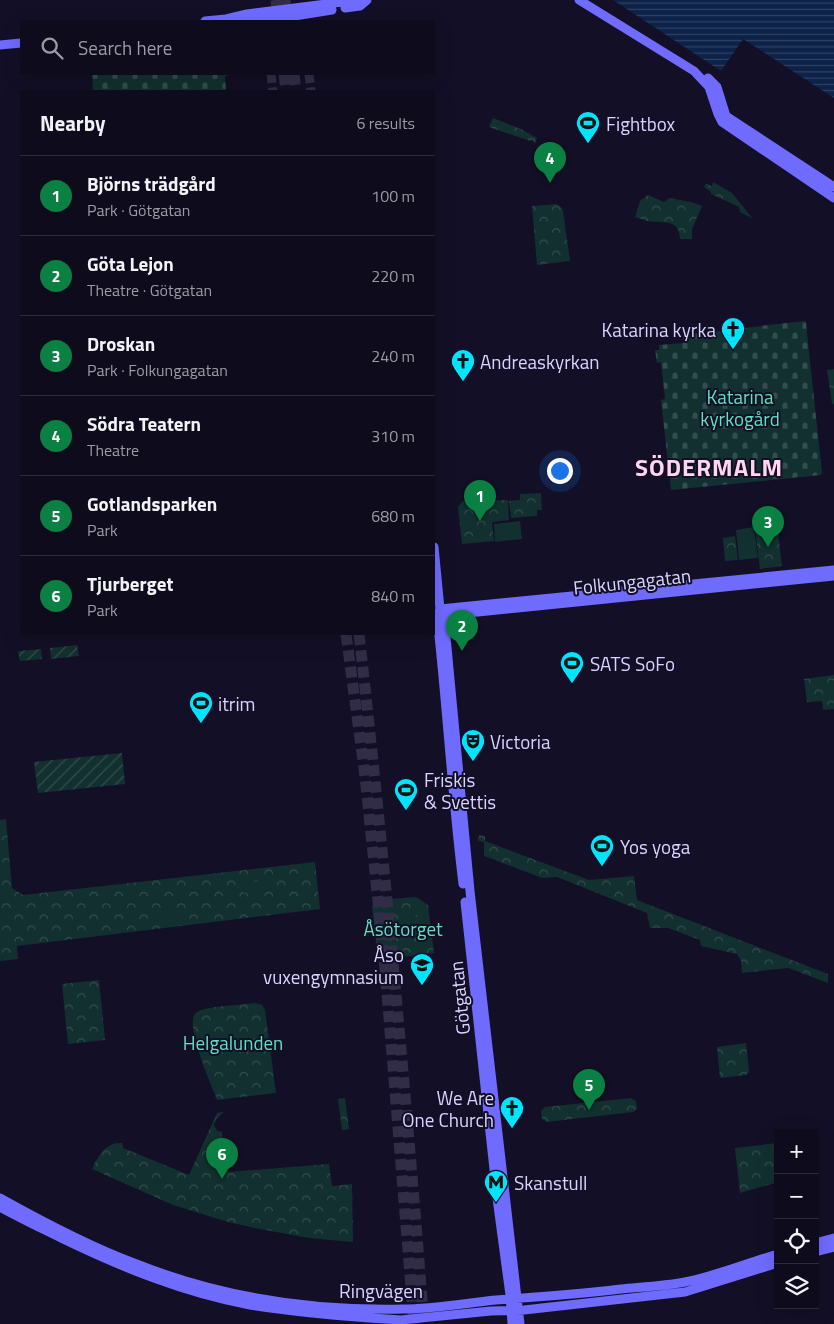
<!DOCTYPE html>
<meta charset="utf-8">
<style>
body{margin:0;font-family:"Titillium Web",sans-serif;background:#1c1929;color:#f1f3f6}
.controls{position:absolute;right:15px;bottom:15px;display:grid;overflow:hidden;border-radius:0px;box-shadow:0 5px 20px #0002}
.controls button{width:45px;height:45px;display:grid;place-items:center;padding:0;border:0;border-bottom:1px solid #2e2b3b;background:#0e0b1c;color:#f1f3f6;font:25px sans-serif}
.you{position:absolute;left:559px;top:470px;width:18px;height:18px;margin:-12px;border:4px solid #fff;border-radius:50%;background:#1a73e8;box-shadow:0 0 0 8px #1a73e833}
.badge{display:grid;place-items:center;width:32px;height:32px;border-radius:50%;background:#0b8043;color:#fff;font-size:16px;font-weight:700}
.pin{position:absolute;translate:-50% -41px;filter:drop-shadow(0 1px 2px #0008)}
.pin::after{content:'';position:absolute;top:26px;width:18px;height:15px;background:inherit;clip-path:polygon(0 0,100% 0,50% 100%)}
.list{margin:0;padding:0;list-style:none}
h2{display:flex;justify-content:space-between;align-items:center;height:65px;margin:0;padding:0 20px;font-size:21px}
h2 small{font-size:16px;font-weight:400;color:#9b9ba3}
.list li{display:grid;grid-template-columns:32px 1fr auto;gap:15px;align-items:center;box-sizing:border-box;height:80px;padding:0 20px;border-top:1px solid #2e2b3b}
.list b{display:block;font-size:19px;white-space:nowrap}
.list p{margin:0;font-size:16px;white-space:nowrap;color:#9b9ba3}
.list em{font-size:16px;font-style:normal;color:#9b9ba3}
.icon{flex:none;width:28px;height:28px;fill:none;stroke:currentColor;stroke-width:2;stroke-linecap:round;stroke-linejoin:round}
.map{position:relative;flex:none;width:834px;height:1324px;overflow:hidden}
.search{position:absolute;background:#0e0b1c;box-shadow:0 5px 20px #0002;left:20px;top:20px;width:415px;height:55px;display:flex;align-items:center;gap:12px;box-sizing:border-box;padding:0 18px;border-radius:0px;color:#9b9ba3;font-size:19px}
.panel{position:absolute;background:#0e0b1c;box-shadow:0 5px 20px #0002;left:20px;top:90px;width:415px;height:545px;border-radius:0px}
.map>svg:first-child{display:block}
.forest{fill:url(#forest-crowns)}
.cemetery{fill:url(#cemetery-stones)}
.garden{fill:url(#garden-furrows)}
.pitch{fill:#12302f}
.water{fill:url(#water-rules)}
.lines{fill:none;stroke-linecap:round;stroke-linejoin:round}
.secondary-tunnel{stroke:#312d47;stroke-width:9;stroke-dasharray:9 4.5;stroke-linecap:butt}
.highway-tunnel{stroke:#312d47;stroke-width:11;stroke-dasharray:11 5.5;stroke-linecap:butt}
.secondary{stroke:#6f6bff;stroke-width:9}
.labels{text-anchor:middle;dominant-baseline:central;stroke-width:4;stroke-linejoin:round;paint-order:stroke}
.poi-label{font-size:19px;fill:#d9d4ff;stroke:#130f26;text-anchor:start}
.park-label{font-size:19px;fill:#5fe0c0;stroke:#130f26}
.street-label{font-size:19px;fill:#d9d4ff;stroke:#130f26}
.district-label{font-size:24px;font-weight:bold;letter-spacing:1px;fill:#ffd6f0;stroke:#130f26}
</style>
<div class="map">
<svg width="834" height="1324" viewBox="0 0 834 1324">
<defs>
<pattern id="forest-crowns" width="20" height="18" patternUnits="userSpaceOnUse" patternTransform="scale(1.25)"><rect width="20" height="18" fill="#12302f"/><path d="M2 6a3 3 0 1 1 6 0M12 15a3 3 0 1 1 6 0" fill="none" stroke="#344d4e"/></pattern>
<pattern id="cemetery-stones" width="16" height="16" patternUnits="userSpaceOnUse" patternTransform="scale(1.25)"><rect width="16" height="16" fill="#12302f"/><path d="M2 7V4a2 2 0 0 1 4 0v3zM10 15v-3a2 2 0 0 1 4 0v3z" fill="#344d4e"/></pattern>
<pattern id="garden-furrows" width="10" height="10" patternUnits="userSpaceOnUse" patternTransform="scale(1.25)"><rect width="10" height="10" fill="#12302f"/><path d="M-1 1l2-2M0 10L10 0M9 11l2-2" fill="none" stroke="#344d4e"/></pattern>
<pattern id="water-rules" width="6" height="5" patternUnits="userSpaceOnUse" patternTransform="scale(1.25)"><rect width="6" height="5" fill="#0c2248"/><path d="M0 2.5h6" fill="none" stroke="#2f4163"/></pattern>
</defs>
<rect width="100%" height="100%" fill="#130f26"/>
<path class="forest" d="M 493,118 L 521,129 L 537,138 L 535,143 L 532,140 L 530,141 L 489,127 Z
M 713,182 L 732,193 L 753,219 L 740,212 L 739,207 L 711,194 L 711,192 L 704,187 L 706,184 L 712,186 Z
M 648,195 L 664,202 L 670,198 L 691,202 L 702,206 L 692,229 L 692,239 L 680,239 C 679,217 662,224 647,221 C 643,220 639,218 635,217 L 640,201 Z
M 556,204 L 561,207 L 563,211 L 570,261 L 537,265 L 532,206 Z
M 834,369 L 834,404 L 832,404 L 827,370 Z
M 541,493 L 542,510 L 537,510 L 537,516 L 511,518 L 509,501 L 520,500 L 520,494 Z
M 508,500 L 509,520 L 492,522 L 494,541 L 462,544 L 458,507 L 463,501 Z
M 777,524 L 782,566 L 760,569 L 755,527 Z
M 735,536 L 738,560 L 725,561 L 723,538 Z
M 834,675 L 834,709 L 823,710 L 822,701 L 807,702 L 804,679 Z
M 6,819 L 12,888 L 23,895 L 315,862 L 320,909 L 17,946 L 18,959 L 0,961 L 0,820 Z
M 479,835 L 485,836 L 485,841 L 589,880 L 634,876 L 637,900 L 828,974 L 828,983 L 788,968 L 742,973 L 741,960 L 737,954 L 701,946 L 700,940 L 668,928 L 650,928 L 647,913 L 557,877 L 542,878 L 484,856 L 484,842 L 478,841 Z
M 416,897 L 428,905 L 434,953 L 378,960 L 372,906 L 377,900 Z
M 99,980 L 105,1040 L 68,1044 L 62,984 Z
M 255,1003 L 262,1005 L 265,1010 L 276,1093 L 217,1100 C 212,1085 182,1022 197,1012 C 206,1006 243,1005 255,1003 Z
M 746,1043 L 749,1072 L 746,1075 L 720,1078 L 717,1047 Z
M 345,1098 L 349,1129 L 342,1130 L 338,1099 Z
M 631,1098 L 636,1101 L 637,1109 L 633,1112 L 547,1122 L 542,1119 L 541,1111 L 545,1107 Z
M 224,1112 L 216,1119 L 214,1125 L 217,1131 L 222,1132 L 228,1172 L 329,1164 L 332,1186 L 352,1184 L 353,1242 L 309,1238 L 260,1229 L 228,1222 L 173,1205 L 92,1169 C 98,1156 106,1142 122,1143 L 123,1148 L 189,1175 L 217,1113 Z
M 778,1143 L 778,1182 L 740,1193 L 735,1148 Z"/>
<path class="cemetery" d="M 92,74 L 228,74 L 228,76 L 225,76 L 226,91 L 93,91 Z
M 804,321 L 806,322 L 808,343 L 822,472 L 821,475 L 671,490 L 661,400 L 665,399 L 661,362 L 657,363 L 655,350 L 659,350 L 659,345 L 683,343 L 683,335 Z"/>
<path class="garden" d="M 77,645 L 79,656 L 51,659 L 50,648 Z
M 41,649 L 42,659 L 20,661 L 18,652 L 19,651 Z
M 122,753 L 125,784 L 38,793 L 34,762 Z"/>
<path class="pitch" d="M 520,521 L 522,539 L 495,542 L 494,524 Z
M 754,527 L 758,558 L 739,560 L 736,530 Z
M 270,880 L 271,889 L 244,893 L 243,883 Z
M 417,901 L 429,915 L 422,921 L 410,907 Z
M 180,908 L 181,919 L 164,920 L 163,910 Z
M 409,909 L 425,927 L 415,935 L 399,917 Z"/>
<path class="water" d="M 613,0 L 834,0 L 834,98 L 743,39 L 721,71 Z"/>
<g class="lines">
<path class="secondary-tunnel" d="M 271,74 L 273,91
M 309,74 L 311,91"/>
<path class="highway-tunnel" d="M 276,0 L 278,21
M 285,0 L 287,20
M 284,74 L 286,91
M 294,74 L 296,91
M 346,634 L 365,776 L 385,969 L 414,1324
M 359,634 C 385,863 406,1094 424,1324"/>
<path class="secondary" d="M 579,0 L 694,71 L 709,87 L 718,114 L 722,122 L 834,198
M 345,8 L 360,6 L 367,0
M 205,21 L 226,19 L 247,14 L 358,0
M 238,21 L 288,17 L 332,10
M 0,45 L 21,43
M 708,78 L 717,87 L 726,116 L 834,187
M 434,547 L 440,609 L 444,616 L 470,891 L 520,1324
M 440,609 L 437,617 C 447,706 452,795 463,884
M 440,609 L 834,570
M 439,616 L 834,576
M 465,902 L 498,1206 L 510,1295 L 512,1324
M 0,1198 C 43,1222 88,1246 134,1263 C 219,1297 312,1311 403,1309 C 434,1309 465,1303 496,1300 C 538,1297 579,1294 621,1289 C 642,1287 664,1286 685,1282 C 716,1276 747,1263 778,1254
M 0,1207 C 20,1218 41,1228 61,1238 C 121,1267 184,1293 250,1305 C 300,1313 351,1317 401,1320 L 491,1311 L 524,1310 L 685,1292 L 778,1263
M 815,1243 L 834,1238
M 815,1252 L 834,1247"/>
</g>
<defs>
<g id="stadium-pin" transform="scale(1.25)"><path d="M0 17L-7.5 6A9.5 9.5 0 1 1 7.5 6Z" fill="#00e5ff" stroke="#130f26"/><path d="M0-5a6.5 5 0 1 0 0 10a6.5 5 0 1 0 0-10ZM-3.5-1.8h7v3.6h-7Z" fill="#111"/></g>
<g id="church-pin" transform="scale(1.25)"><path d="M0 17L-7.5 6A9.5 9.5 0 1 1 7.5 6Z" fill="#00e5ff" stroke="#130f26"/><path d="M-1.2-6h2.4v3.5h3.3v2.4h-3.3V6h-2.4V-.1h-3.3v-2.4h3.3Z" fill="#111"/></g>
<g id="theatre-pin" transform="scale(1.25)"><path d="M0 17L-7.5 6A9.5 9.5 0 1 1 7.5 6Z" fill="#00e5ff" stroke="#130f26"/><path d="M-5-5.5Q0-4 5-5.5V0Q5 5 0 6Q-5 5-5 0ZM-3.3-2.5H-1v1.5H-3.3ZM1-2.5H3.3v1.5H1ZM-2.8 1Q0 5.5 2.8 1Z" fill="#111"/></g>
<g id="school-pin" transform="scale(1.25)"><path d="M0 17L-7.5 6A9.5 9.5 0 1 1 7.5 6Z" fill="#00e5ff" stroke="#130f26"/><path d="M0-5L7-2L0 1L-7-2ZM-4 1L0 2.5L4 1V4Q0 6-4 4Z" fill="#111"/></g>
<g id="metro-pin" transform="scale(1.25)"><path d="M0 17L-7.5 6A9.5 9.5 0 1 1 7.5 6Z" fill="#00e5ff" stroke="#130f26"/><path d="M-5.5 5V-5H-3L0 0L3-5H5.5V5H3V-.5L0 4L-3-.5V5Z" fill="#111"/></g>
</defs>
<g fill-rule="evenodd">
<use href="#stadium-pin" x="588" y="123"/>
<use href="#church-pin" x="733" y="329"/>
<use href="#church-pin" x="463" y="361"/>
<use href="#stadium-pin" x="572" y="663"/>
<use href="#stadium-pin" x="201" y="703"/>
<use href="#theatre-pin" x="473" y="741"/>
<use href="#stadium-pin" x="406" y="790"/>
<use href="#stadium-pin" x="602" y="846"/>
<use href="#school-pin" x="422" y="965"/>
<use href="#church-pin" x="512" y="1108"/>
<use href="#metro-pin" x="496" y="1182"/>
</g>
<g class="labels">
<g class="poi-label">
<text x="606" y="123">Fightbox</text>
<text x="716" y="329" text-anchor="end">Katarina kyrka</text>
<text x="480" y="361">Andreaskyrkan</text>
<text x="590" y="663">SATS SoFo</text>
<text x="218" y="703">itrim</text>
<text x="490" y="741">Victoria</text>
<text x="424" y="779">Friskis<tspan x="424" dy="22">&amp; Svettis</tspan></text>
<text x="620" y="846">Yos yoga</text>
<text x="404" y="954" text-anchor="end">Åso<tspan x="404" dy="22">vuxengymnasium</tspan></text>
<text x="494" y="1097" text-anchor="end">We Are<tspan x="494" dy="22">One Church</tspan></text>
<text x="514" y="1182">Skanstull</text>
</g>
<g class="park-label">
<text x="740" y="396">Katarina<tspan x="740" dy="22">kyrkogård</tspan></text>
<text x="403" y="928">Åsötorget</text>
<text x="233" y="1042">Helgalunden</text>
</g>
<g class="street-label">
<text transform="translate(632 581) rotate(-6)">Folkungagatan</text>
<text transform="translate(459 998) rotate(-96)">Götgatan</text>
<text x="381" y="1290">Ringvägen</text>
</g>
<g class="district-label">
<text x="709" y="467">SÖDERMALM</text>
</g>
</g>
</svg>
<div class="controls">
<button>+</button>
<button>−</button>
<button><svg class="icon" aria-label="locate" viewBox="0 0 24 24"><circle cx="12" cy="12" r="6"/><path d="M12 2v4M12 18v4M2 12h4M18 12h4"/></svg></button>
<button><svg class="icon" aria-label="layers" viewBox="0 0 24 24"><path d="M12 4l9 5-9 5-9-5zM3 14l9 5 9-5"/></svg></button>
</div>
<div class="you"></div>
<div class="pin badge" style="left:480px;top:521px">1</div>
<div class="pin badge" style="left:462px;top:651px">2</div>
<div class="pin badge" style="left:768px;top:547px">3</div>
<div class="pin badge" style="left:550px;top:183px">4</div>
<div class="pin badge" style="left:589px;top:1110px">5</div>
<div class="pin badge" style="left:222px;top:1179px">6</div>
<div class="search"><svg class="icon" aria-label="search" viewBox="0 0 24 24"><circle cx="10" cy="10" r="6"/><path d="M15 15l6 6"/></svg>Search here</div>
<section class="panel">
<h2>Nearby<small>6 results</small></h2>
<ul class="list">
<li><span class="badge">1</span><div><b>Björns trädgård</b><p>Park · Götgatan</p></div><em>100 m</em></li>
<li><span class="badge">2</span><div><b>Göta Lejon</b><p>Theatre · Götgatan</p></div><em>220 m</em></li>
<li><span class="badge">3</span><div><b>Droskan</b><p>Park · Folkungagatan</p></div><em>240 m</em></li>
<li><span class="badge">4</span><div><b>Södra Teatern</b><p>Theatre</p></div><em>310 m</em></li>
<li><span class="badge">5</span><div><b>Gotlandsparken</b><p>Park</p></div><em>680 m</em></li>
<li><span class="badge">6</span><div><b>Tjurberget</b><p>Park</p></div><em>840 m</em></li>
</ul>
</section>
</div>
